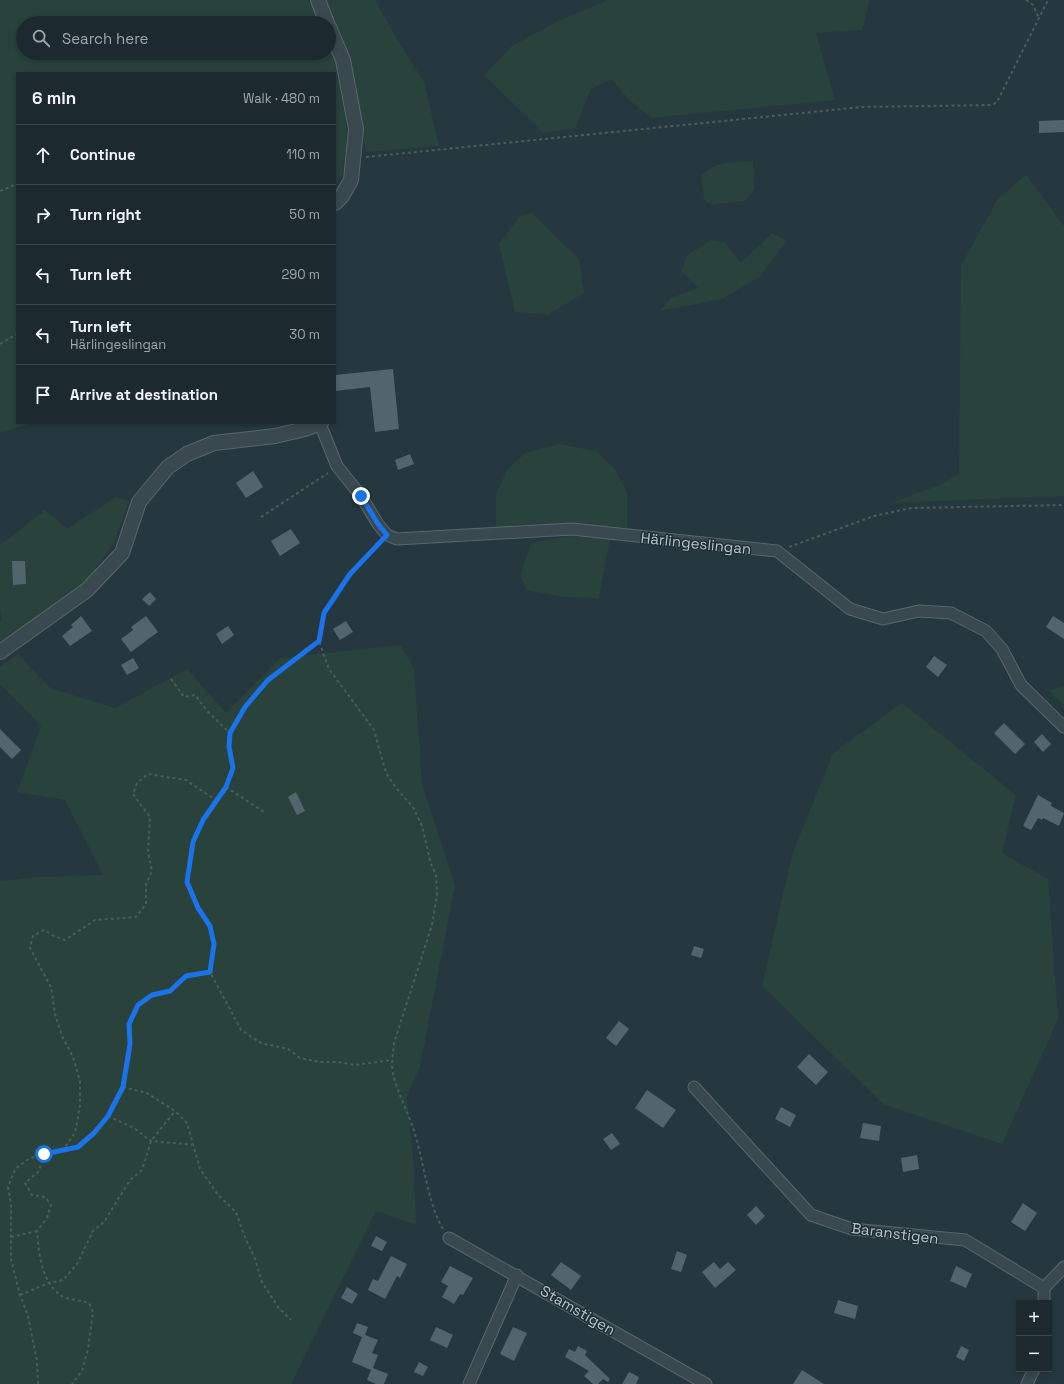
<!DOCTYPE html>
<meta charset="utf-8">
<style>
body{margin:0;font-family:"Space Grotesk",sans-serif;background:#29363b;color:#f1f3f6}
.controls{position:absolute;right:12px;bottom:12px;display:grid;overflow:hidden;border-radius:0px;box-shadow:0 2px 6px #0003}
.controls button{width:36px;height:36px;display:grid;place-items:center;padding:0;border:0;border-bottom:1px solid #3a464b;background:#1c2a2f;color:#f1f3f6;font:20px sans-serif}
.stop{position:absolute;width:12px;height:12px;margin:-9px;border:3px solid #1a73e8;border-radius:50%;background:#fff}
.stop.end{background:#1a73e8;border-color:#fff;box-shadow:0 1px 4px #0008}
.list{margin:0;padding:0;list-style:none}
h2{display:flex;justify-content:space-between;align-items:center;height:52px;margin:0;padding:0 16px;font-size:17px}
h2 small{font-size:13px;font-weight:400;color:#a0a7aa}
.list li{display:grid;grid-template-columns:26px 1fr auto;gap:12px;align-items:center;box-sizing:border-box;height:60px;padding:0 16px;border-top:1px solid #3a464b}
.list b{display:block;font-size:15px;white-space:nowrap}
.list p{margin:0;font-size:13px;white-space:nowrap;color:#a0a7aa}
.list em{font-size:13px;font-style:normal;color:#a0a7aa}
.icon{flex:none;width:22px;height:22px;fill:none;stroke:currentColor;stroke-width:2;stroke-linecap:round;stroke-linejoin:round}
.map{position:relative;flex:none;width:1064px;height:1384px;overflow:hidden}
.search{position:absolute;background:#1c2a2f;box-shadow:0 2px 6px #0003;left:16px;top:16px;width:320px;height:44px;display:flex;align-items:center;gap:10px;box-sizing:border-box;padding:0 14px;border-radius:22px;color:#a0a7aa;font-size:15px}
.panel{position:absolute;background:#1c2a2f;box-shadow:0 2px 6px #0003;left:16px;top:72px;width:320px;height:352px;border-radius:0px}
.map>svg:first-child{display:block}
.green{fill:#29423c}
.building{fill:#51666c}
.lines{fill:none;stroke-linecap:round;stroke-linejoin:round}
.minor-casing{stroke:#58676d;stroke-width:13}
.tertiary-casing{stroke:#58676d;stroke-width:16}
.path{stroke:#485e5a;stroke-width:2;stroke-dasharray:3 3;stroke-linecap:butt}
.minor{stroke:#3a494f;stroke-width:11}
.tertiary{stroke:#3a494f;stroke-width:14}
.route{stroke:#1a73e8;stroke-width:5}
.labels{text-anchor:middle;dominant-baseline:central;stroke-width:3;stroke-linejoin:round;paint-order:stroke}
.street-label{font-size:15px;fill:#b6c4ca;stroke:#1f2e34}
</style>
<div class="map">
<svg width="1064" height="1384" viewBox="0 0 1064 1384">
<rect width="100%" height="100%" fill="#26383f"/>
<path class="green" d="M 0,0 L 309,0 L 320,23 L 23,23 L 23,53 L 329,53 L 329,43 C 344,74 352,140 342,174 C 341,178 337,181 335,184 L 335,73 L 17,73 L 17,423 L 33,423 L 0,433 Z
M 324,0 L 375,0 L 395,36 L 424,82 L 439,146 L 366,152 L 349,57 Z
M 608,0 L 870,0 L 862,30 L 816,33 L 835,100 L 651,118 L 628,99 L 612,79 L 591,89 L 575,128 L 543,133 L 484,75 L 512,46 L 556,22 Z
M 753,161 L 754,189 L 745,201 L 711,205 L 704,199 L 701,176 C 714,161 734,162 753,161 Z
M 1026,175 L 1064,226 L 1064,496 L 891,503 L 942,484 L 959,474 L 961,266 L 997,200 Z
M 532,213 L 579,259 L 584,293 L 548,315 L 515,312 L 499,244 L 520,216 Z
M 772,233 L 786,241 L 761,276 L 722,299 L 660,311 L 671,298 L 698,288 L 681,271 L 688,255 L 710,240 L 725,243 L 741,263 Z
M 559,444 L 596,451 L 614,468 L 627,492 L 627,529 L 572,525 L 496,532 L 496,494 L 507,470 L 525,453 Z
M 116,497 L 129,501 L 114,543 L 83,586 L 0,644 L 0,622 L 2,620 L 0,608 L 0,545 L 45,510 L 67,529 Z
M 570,536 L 610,539 L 599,598 L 564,597 L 527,590 L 520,576 L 531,543 Z
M 400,645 L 414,668 L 422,784 L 455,885 L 420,1067 L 407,1096 L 414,1167 L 416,1225 L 376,1211 L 291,1384 L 0,1384 L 0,881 L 39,877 L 103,875 L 65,800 L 17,792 L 41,726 L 0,684 L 0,666 L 18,654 L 50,688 L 115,708 L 187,669 L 226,713 L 280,658 Z
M 1064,686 L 1064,705 L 1049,691 Z
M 902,703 L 1016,795 L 1002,853 L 1048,879 L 1058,1019 L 1002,1144 L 883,1104 L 762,986 L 792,855 L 833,753 Z"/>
<path class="building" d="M 1064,120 L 1064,132 L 1039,133 L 1039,121 Z
M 393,369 L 399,429 L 375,432 L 370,387 L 335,391 L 335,375 Z
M 410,454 L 414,464 L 398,470 L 395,460 Z
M 253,471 L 263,487 L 246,498 L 236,483 Z
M 291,529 L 300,543 L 280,556 L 271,541 Z
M 12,561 L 25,561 L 26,584 L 13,585 Z
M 150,592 L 156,599 L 149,606 L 142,599 Z
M 81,616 L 92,631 L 70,646 L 62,636 L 73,627 L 71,625 Z
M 146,616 L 158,632 L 131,652 L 121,639 L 133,630 L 131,627 Z
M 1053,616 L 1064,623 L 1064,639 L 1046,627 Z
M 346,621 L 353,632 L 340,640 L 333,629 Z
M 228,626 L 234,635 L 222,644 L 216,634 Z
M 934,656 L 947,665 L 938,677 L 926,667 Z
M 133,658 L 139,668 L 127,675 L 121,665 Z
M 1004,723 L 1025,744 L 1015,754 L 994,733 Z
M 0,729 L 21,750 L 12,759 L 0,747 Z
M 1042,734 L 1051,744 L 1043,752 L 1034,742 Z
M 296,792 L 305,811 L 297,815 L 288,797 Z
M 1038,795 L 1052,803 L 1051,806 L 1064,813 L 1059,826 L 1043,818 L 1042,820 L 1038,818 L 1031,830 L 1023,826 Z
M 694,946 L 704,949 L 701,958 L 691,955 Z
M 619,1021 L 629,1029 L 616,1046 L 606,1038 Z
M 809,1054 L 828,1072 L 816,1085 L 797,1067 Z
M 647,1090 L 676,1110 L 663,1128 L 635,1108 Z
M 781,1107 L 796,1115 L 790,1127 L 775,1119 Z
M 863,1123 L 881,1126 L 879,1141 L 860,1138 Z
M 612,1133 L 620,1144 L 611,1150 L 603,1139 Z
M 917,1155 L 919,1169 L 903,1172 L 901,1158 Z
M 1023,1203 L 1037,1213 L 1025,1231 L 1011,1222 Z
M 756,1206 L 765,1216 L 756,1225 L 747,1215 Z
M 376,1236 L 387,1242 L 382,1251 L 371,1246 Z
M 677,1251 L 687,1255 L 681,1272 L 671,1269 Z
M 391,1256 L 407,1264 L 400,1278 L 397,1276 L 385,1299 L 368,1290 L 373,1279 L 378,1281 Z
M 561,1262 L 581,1276 L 571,1290 L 551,1275 Z
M 714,1262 L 720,1269 L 728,1262 L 736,1270 L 715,1288 L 702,1272 Z
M 450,1266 L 473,1278 L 463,1295 L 460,1294 L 454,1304 L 442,1297 L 448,1286 L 441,1282 Z
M 956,1266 L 972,1274 L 966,1288 L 950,1281 Z
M 347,1287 L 358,1294 L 352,1304 L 341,1298 Z
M 838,1300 L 858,1306 L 855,1319 L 834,1313 Z
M 357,1323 L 368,1327 L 365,1335 L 378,1340 L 372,1353 L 378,1355 L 373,1368 L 388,1374 L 384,1384 L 376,1384 L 367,1380 L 371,1370 L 352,1362 L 362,1337 L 353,1333 Z
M 436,1327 L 453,1335 L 447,1348 L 430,1340 Z
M 513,1327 L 527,1333 L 514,1361 L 500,1354 Z
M 578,1346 L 587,1351 L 585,1355 L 610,1379 L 608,1382 L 603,1379 L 598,1384 L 593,1384 L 584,1376 L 589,1371 L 565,1357 L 569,1349 L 575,1352 Z
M 961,1346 L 969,1350 L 964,1361 L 956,1357 Z
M 419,1362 L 428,1367 L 423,1376 L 414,1372 Z
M 802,1370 L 824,1384 L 793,1384 Z
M 629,1372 L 639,1377 L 636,1384 L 622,1384 Z"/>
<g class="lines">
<g class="minor-casing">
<path id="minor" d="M 320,424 L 337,466 L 361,496 L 378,524 L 387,535 L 397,539 L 572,529 L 777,551 L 850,609 L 883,619 L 919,611 L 951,613 L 986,631 L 1002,649 L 1021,685 L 1064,727
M 694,1087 L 811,1215 L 852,1229 L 965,1240 L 1044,1288
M 449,1238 L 706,1384
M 1044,1303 L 1044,1288 L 1064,1267
M 469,1384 L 517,1275
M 1027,1384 L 1034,1369"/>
</g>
<g class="tertiary-casing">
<path id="tertiary" d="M 318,0 L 327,23
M 329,27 L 343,60 L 356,129 L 351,180 L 342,196 L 335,203
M 0,652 L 87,590 L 122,553 L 139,502 L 168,467 L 187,454 L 214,443 L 275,436 L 305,429 L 321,423"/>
</g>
<path class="path" d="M 1026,0 L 1033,5 L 1039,18
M 366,157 L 862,107 L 992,105 L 997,102 L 1048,0
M 0,191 L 17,184
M 0,344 L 17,334
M 261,517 L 328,473
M 380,543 L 350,573 L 324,613 L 319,641 L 329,669 L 374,730 L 386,773 L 397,789 L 413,807 L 422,826 L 431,864 L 436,875 L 437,895 L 432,925 L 394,1043 C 393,1054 391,1063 393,1074 C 398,1094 409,1114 415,1134 C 424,1163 428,1204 443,1229
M 789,547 L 874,516 L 911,508 L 1064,505
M 319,641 L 268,680 L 245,707 L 230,733 L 229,747 L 233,768 L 226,787 L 203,820 L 193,842 L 187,882 L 198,908 L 210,926 L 214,944 L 210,972 L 241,1030 L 261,1043 L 288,1049 L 300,1058 L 320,1062 L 338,1062 L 355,1065 L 392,1060
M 171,679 L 184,697 L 195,695 L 208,712 L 230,733
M 226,787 L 264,812
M 123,1087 L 147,1093 L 175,1111 L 187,1123 L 200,1169 L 218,1195 L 236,1212 L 244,1235 L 255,1259 L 262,1282 L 278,1307 L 291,1320
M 108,1116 L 134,1128 L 151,1141 L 195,1145
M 62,1151 L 75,1133 L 80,1106 L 80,1081 L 73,1057 L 62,1036 L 55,1014 L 51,987 L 30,948 L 33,936 L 44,930 L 54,936 L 65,940 L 95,920 L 136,917 L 146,904 L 146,884 L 152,871 L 148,852 L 150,817 L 133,794 L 137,783 L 148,774 L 186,780 L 216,800
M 44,1154 L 39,1171 L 25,1183 L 32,1195 L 45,1197 L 51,1205 L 47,1218 L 37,1231 C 39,1253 41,1283 62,1296 C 69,1300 81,1300 89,1303 L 93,1312 L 88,1349 L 82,1371 L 72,1384
M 11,1237 L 37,1231
M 20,1295 L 49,1283 L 63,1280 L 77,1264 L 93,1231 L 104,1222 L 130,1180 L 142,1170 L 151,1141 L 175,1111
M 38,1384 L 37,1361 L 28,1316 L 20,1295 L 11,1259 L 11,1204 L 8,1187 L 15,1169 L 30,1158 L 78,1147 L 95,1133 L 108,1116 L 123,1087 L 130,1044 L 129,1024 L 138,1005 L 152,995 L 170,991 L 186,976 L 210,972"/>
<use href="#minor" class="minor"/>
<use href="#tertiary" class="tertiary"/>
</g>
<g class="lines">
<path class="route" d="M 44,1154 L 78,1147 L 94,1133 L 108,1116 L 123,1087 L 130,1044 L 129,1024 L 138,1005 L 152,995 L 170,991 L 186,976 L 210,972 L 214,944 L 210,926 L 198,908 L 187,882 L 193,842 L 203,820 L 226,787 L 233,768 L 229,747 L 230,733 L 245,707 L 268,680 L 319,641 L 324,613 L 350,574 L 387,535 L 378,524 L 361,496"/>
</g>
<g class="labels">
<g class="street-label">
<text transform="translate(696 543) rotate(6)">Härlingeslingan</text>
<text transform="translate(895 1233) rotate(7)">Baranstigen</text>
<text transform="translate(578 1310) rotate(30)">Stamstigen</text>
</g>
</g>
</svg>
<div class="controls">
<button>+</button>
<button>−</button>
</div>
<div class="stop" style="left:44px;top:1154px"></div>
<div class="stop end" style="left:361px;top:496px"></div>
<div class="search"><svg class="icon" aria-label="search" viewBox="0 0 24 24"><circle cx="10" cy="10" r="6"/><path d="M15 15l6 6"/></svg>Search here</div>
<section class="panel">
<h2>6 min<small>Walk · 480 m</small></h2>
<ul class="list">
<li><svg class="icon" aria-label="ahead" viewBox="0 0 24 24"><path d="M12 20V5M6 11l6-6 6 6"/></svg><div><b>Continue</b></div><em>110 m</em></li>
<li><svg class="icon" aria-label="right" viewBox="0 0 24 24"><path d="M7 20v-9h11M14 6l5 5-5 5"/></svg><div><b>Turn right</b></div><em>50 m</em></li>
<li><svg class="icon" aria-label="left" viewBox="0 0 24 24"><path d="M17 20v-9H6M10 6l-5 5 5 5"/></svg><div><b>Turn left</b></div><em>290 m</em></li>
<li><svg class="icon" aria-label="left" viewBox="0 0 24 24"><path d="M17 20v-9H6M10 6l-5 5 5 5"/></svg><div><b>Turn left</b><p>Härlingeslingan</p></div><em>30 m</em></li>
<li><svg class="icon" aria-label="arrive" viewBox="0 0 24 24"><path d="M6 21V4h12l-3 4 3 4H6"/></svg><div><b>Arrive at destination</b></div></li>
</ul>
</section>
</div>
